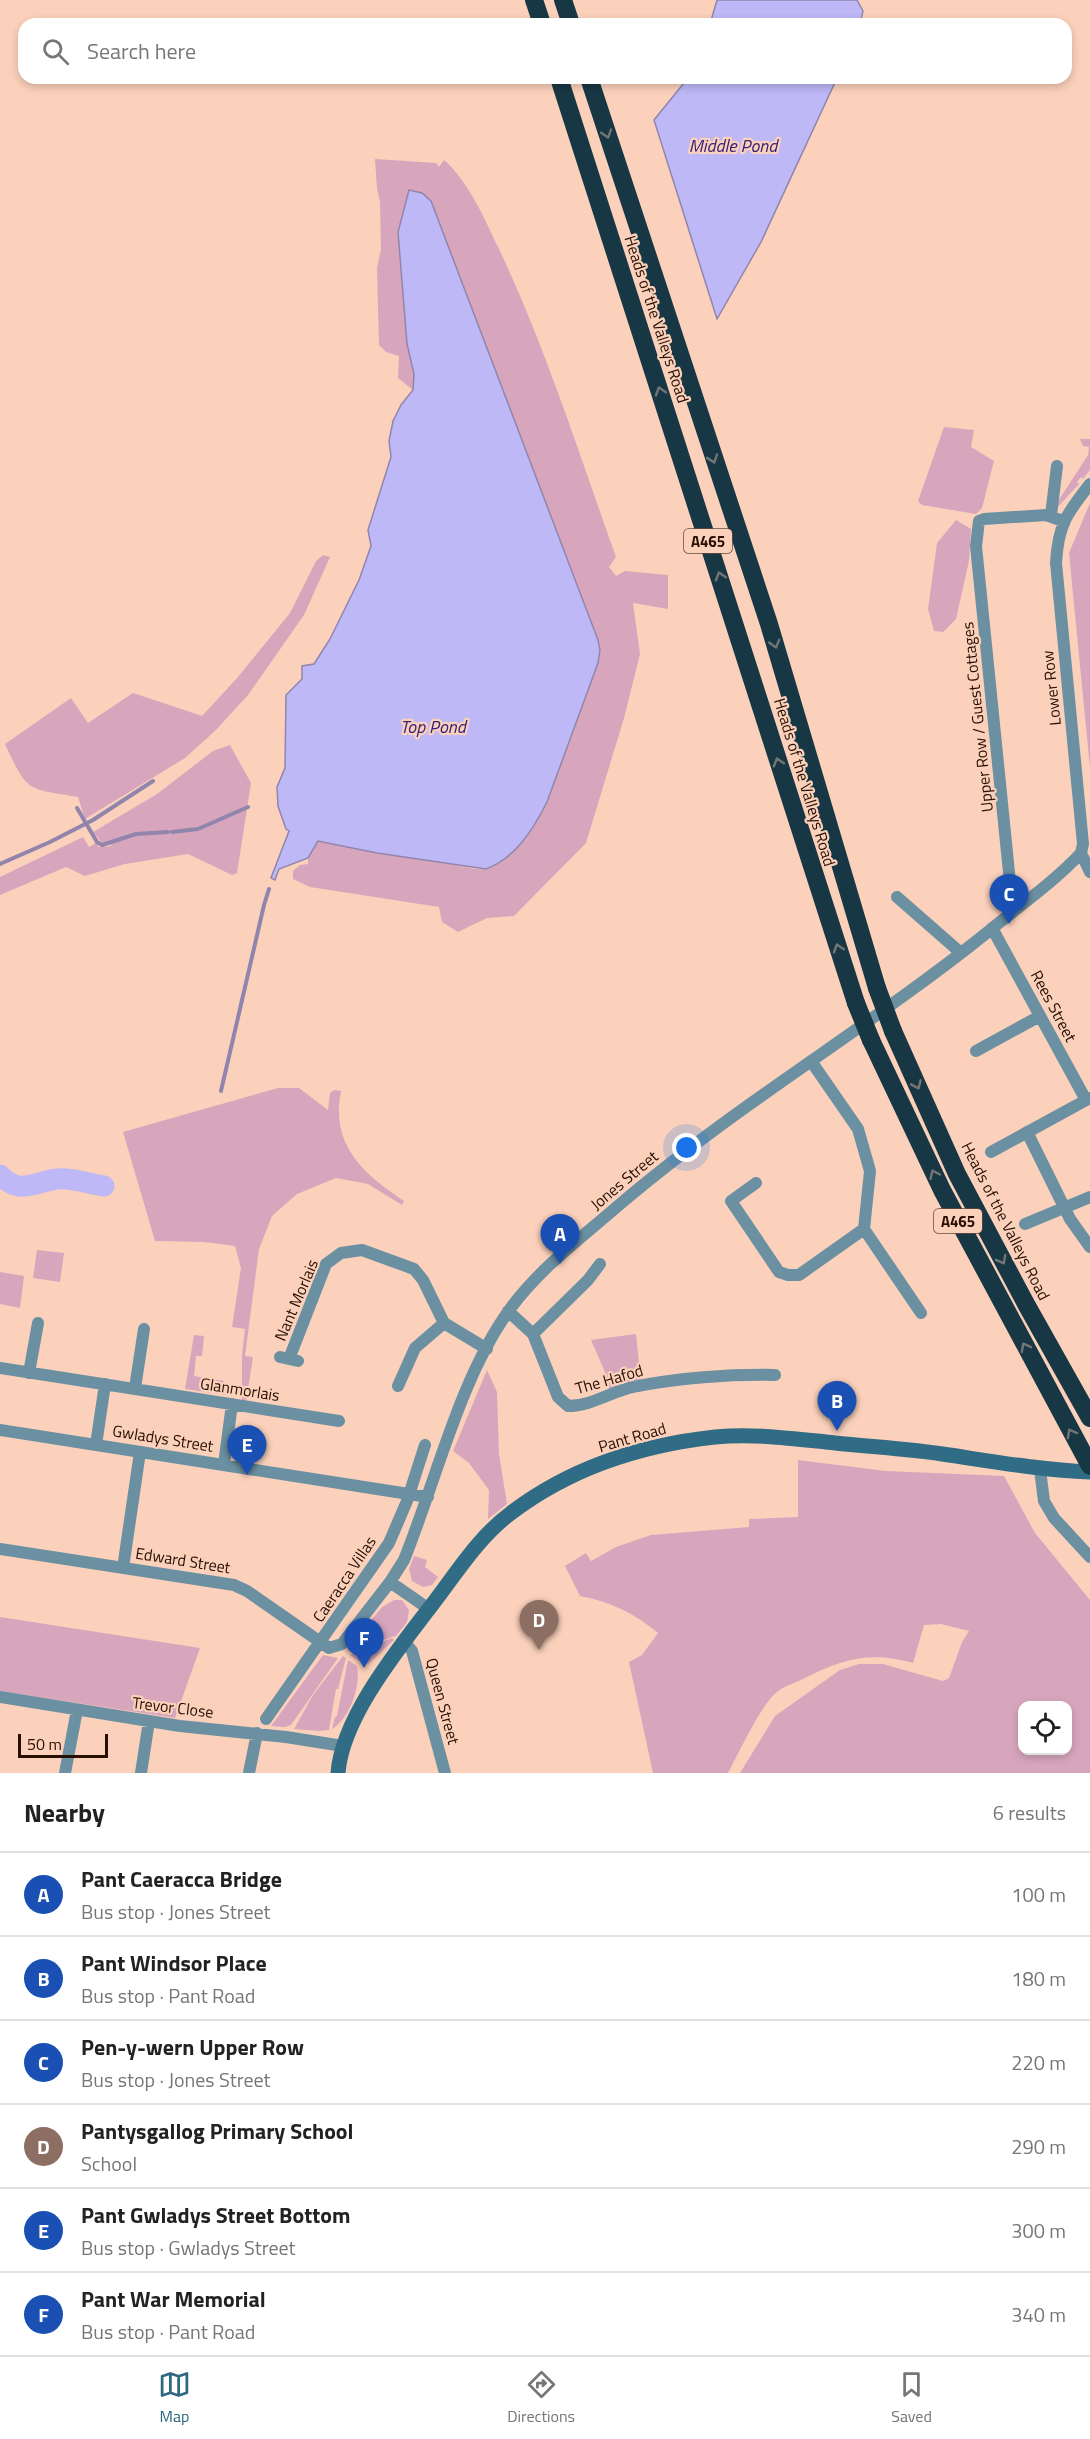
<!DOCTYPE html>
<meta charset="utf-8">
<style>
body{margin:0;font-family:"Titillium Web",sans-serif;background:#f6f6f6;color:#222}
.controls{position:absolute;right:18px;bottom:18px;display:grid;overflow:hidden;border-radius:12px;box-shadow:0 3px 9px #0003}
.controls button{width:54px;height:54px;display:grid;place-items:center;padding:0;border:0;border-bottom:2px solid #e0e0e0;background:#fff;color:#222;font:30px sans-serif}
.scale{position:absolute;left:18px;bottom:15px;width:90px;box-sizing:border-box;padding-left:6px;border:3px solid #270f03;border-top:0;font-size:16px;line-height:21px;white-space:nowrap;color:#270f03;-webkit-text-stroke:4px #fbd1bb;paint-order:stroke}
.you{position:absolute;left:687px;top:1148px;width:21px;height:21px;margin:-15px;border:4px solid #fff;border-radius:50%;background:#1a73e8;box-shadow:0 0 0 9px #1a73e833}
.badge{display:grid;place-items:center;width:39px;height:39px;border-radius:50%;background:#2e6881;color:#fff;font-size:20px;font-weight:700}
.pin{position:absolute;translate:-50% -50px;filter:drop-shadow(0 2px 3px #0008)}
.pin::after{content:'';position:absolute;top:32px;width:21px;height:18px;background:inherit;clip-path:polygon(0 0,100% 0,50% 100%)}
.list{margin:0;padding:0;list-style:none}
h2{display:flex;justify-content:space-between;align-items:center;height:78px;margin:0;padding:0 24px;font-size:26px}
h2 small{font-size:20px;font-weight:400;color:#767676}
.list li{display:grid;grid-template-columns:39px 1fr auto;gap:18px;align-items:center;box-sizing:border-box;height:84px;padding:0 24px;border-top:2px solid #e0e0e0}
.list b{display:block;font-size:22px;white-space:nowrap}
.list p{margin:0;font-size:20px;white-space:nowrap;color:#767676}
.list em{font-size:20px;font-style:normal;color:#767676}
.icon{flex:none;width:33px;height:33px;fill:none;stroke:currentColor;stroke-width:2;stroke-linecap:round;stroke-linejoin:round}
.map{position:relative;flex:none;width:1090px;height:1773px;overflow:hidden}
.search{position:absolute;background:#fff;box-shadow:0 3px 9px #0003;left:18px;right:18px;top:18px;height:66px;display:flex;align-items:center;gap:15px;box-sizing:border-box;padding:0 21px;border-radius:18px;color:#767676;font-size:22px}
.sheet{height:582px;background:#fff}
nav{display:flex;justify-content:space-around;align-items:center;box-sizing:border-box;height:84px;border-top:2px solid #e0e0e0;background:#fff;font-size:16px;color:#767676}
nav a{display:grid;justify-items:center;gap:3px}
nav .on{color:#2e6881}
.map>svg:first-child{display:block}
.green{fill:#d7a6bd;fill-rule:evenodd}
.water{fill:#beb8f6;stroke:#9185ad;stroke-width:1.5}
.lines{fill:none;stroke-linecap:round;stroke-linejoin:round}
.stream{stroke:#9185ad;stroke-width:4}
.river{stroke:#beb8f6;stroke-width:21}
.street{stroke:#6b90a2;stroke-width:12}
.secondary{stroke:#306c85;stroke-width:15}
.highway{stroke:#183744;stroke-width:18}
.highway-bridge{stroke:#183744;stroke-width:18}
.oneway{stroke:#737574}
.labels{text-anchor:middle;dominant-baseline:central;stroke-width:4.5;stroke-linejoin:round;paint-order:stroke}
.shield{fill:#fbd1bb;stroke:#67493a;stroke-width:1.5}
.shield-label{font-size:15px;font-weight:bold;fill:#270f03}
.street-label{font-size:16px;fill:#270f03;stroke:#fbd1bb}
.water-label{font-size:18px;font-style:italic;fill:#382278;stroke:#fbd1bb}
</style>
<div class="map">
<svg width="1090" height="1773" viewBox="0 0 1090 1773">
<rect width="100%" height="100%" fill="#fbd1bb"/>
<path class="green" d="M 375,159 L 436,163 L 439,167 L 444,160 C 469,182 484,218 499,249 C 546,348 579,454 616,557 L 609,567 L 616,576 L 625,571 L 668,575 L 668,609 L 633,603 L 640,654 L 624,718 L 586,843 L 514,916 L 487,918 L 458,932 L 442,922 L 439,907 L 310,887 L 293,879 L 293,871 L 300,865 L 308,864 L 308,858 L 317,841 C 360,849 402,856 445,863 C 458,865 474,870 486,869 C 510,866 537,821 547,802 L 398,232 L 407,344 L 414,374 L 413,390 L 398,378 L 399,356 L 386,352 L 379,345 L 377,268 L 381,249 L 380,201 L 377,189 Z
M 944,427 L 974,430 L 971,447 L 994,461 L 982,508 L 976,514 L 922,505 L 918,501 Z
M 1080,439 L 1090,439 L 1090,470 L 1083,479 L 1081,477 L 1077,482 L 1079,484 L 1056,509 L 1055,506 L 1088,455 L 1089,447 L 1083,446 Z
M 1090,503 L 1090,768 L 1069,553 Z
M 956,520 L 971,529 L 969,561 L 956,619 L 943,632 L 934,631 L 928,609 L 937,543 Z
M 323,555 L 330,557 L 304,615 L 248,695 L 215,731 L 185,758 L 85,819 L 78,797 C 26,788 28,793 5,744 L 71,698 L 88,723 L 133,693 L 202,716 L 238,677 L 290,613 L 316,561 Z
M 230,745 L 251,783 L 237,873 L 232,875 L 188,854 L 125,864 L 85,876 L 66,867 L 0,895 L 0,877 L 83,837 L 89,847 L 96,843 L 99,847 L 111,846 L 109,842 L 102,843 L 93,832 L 157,794 L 213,751 Z
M 278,1088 L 299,1088 L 328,1110 L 330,1093 L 334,1090 L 341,1091 C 330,1146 364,1174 404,1201 L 402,1205 L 368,1184 L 336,1178 L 297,1194 L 272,1216 L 259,1249 L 245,1356 L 253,1357 L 246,1402 L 242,1401 L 242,1355 L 245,1329 L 232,1327 L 241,1268 L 235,1246 L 204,1242 L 155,1241 L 123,1132 Z
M 37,1250 L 64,1253 L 60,1282 L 33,1278 Z
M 0,1272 L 24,1276 L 20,1308 L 0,1304 Z
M 636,1334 L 641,1382 L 609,1390 L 608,1379 L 591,1340 Z
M 194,1335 L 204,1336 L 202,1356 L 196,1356 L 194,1376 L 224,1381 L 226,1395 L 185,1389 Z
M 487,1370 L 497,1392 L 499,1454 L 507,1504 L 488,1519 L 489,1490 L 469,1463 L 453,1451 Z
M 798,1460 L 886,1471 L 1004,1476 L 1035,1533 L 1090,1600 L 1090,1773 L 740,1773 L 775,1716 L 840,1670 L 859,1664 L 883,1664 L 943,1681 L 949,1678 L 962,1642 L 969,1631 L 941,1624 L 924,1625 L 913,1663 C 869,1651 843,1659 803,1679 C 795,1683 785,1686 778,1691 C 761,1704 739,1753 728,1773 L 653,1773 L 629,1662 L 642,1655 L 658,1633 C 636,1614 609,1601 580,1596 L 565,1566 L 586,1553 L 591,1561 L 616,1547 L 651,1535 L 749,1527 L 749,1519 L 798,1517 ZM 1022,1706 L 1068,1706 L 1068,1750 L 1022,1750 Z
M 414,1556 L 427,1560 L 425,1567 L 438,1577 L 432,1585 L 423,1587 L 412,1581 L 409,1569 Z
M 394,1600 L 402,1600 L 409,1610 L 407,1622 L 396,1636 L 346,1651 L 382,1607 Z
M 0,1617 L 200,1648 L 175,1718 L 0,1691 Z
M 392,1638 L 394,1640 L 368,1664 L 364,1660 L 360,1662 L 350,1655 Z
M 323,1655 L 338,1658 L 291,1725 L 285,1727 L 271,1726 Z
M 343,1656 L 346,1658 L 338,1689 L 336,1689 L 329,1730 L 319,1731 L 294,1729 L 313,1695 Z
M 348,1660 L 357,1666 C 361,1686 350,1718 332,1729 L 335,1717 L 337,1716 Z"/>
<path class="water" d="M 717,0 L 857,0 L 863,11 L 860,24 L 710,24 Z
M 688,78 L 837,78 L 761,242 L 717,319 L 654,120 Z
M 409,190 L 422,193 L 431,201 L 598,640 L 600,650 L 598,663 L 547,802 C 534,828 515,859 486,869 L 377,853 L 318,841 L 308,858 L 279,869 L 275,880 L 271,878 L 289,831 L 286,829 L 278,806 L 277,787 L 285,768 L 286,695 L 302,679 L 302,666 L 314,664 L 330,639 L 359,580 L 371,546 L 368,530 L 391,457 L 389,441 L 393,421 L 401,405 L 413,390 L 414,374 L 407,344 L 398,232 Z"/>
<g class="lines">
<path class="stream" d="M 77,808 L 97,842 L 102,845 L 136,834 L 168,832
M 172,832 L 198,829 L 248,807
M 0,864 L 50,842 L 93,820 L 153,781
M 221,1091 L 264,905 L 269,889"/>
<path class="river" d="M 0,1175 C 20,1196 34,1182 57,1179 C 71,1177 90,1184 104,1186"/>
<path class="street" d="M 1051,515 L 1057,466
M 1081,853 L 1083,844 L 1056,563 C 1058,525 1067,513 1090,484
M 1081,853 L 1090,872
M 897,897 L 961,953
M 1016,908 L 1012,902 L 976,546 L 979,521 L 984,519 L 1046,515 L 1063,521
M 992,928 L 1086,1100
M 976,1051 L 1040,1016
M 1027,1132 L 1070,1219 L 1090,1247
M 991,1152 L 1090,1098
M 756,1183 L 731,1201 L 779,1272 L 788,1275 L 799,1275 L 864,1229 L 870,1171 L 858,1129 L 811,1061
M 1025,1224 L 1090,1197
M 864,1229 L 921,1313
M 508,1311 L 533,1334 L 558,1397 L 568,1406 C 591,1406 610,1392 633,1387 C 676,1378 731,1374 775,1375
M 533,1334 L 588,1280 L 600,1264
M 280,1357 L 298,1361
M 289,1359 L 326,1264 L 341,1253 L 362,1250 L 414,1269 L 423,1280 L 444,1323 L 487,1349
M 0,1368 L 339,1421
M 29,1373 L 38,1323
M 398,1386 L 415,1348 L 444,1323
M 135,1388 L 144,1329
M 0,1430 L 428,1497
M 96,1445 L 105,1384
M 224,1464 L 232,1404
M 1040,1470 L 1044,1501 L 1054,1518 L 1090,1557
M 0,1549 L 234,1585 L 247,1591 L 329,1648 L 342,1644 L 390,1582 L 404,1560 C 436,1481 460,1377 510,1309 C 539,1269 582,1237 619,1205 C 736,1105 870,1027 989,931 C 1019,906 1054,882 1081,853
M 123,1568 L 140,1452
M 390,1582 L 429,1609
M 404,1641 L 412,1651 L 445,1773
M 0,1697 L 180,1726 L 286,1737 L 343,1746
M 266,1719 L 389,1543 L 407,1501 L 425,1445
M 65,1773 L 77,1710
M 141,1773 L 149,1721
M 249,1773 L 257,1733"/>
<path class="secondary" d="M 338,1773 C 342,1719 396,1652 428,1610 C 454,1577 477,1538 511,1513 C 570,1468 642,1445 715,1437 C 755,1433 796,1439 835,1443 C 873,1447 911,1449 949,1455 C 996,1462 1042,1470 1090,1472"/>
<path class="highway" d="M 534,0 L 542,24
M 563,0 L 571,24
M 559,78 L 856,1003
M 589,78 L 769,624 L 877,988
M 893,1031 L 957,1174 L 1026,1304 L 1090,1418
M 871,1040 L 942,1190 L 1090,1466"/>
<path class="highway-bridge" d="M 877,988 L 893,1031
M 856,1003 L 871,1040"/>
</g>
<defs><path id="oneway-chevron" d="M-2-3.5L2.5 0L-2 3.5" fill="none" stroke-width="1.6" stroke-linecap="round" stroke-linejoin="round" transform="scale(1.5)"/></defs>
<g class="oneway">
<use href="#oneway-chevron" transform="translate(607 134) rotate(72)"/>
<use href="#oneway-chevron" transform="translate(660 391) rotate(-108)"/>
<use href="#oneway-chevron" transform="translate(713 459) rotate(71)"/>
<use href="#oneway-chevron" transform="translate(720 576) rotate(-107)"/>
<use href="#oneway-chevron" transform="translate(775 644) rotate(74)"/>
<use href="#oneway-chevron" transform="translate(778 762) rotate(-107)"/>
<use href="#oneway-chevron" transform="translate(838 948) rotate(-108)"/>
<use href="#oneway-chevron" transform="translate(917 1085) rotate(66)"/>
<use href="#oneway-chevron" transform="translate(934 1174) rotate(-115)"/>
<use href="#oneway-chevron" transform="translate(1002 1260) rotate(62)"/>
<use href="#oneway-chevron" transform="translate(1025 1347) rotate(-118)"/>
<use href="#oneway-chevron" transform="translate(1071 1433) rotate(-119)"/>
</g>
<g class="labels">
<g class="shield">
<rect x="684" y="529" width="48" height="24" rx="4.5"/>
<rect x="934" y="1209" width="48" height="24" rx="4.5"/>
</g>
<g class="shield-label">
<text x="708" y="541">A465</text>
<text x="958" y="1221">A465</text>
</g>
<g class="street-label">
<text transform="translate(657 319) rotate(72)">Heads of the Valleys Road</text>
<text transform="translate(1051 688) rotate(-96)">Lower Row</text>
<text transform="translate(977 717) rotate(-96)">Upper Row / Guest Cottages</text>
<text transform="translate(805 782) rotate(73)">Heads of the Valleys Road</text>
<text transform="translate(1054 1006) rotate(62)">Rees Street</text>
<text transform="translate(624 1180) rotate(-40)">Jones Street</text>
<text transform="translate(1006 1221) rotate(63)">Heads of the Valleys Road</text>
<text transform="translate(296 1300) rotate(-67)">Nant Morlais</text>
<text transform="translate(609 1379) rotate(-16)">The Hafod</text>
<text transform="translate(240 1389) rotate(9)">Glanmorlais</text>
<text transform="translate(632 1437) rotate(-16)">Pant Road</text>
<text transform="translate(163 1438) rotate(9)">Gwladys Street</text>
<text transform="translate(183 1560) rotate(9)">Edward Street</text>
<text transform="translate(344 1579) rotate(-56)">Caeracca Villas</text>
<text transform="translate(443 1701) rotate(75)">Queen Street</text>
<text transform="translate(173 1707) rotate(7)">Trevor Close</text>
</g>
<g class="water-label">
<text x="733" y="145">Middle Pond</text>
<text x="433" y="726">Top Pond</text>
</g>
</g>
</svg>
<div class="controls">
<button><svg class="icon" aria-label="locate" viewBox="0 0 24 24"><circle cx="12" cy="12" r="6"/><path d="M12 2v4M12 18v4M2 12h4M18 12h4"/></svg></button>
</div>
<div class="scale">50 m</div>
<div class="you"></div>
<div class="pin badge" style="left:560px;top:1264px;background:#1a4fb4">A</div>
<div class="pin badge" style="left:837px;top:1431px;background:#1a4fb4">B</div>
<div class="pin badge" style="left:1009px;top:924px;background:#1a4fb4">C</div>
<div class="pin badge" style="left:539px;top:1650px;background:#8d6e63">D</div>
<div class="pin badge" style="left:247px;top:1475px;background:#1a4fb4">E</div>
<div class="pin badge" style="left:364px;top:1668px;background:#1a4fb4">F</div>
<div class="search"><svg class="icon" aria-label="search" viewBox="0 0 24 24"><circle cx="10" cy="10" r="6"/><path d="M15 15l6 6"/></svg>Search here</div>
</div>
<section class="sheet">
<h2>Nearby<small>6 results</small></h2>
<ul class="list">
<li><span class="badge" style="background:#1a4fb4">A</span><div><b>Pant Caeracca Bridge</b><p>Bus stop · Jones Street</p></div><em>100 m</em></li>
<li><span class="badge" style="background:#1a4fb4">B</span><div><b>Pant Windsor Place</b><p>Bus stop · Pant Road</p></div><em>180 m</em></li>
<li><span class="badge" style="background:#1a4fb4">C</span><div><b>Pen-y-wern Upper Row</b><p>Bus stop · Jones Street</p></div><em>220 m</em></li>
<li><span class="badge" style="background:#8d6e63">D</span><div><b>Pantysgallog Primary School</b><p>School</p></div><em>290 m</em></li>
<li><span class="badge" style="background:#1a4fb4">E</span><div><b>Pant Gwladys Street Bottom</b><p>Bus stop · Gwladys Street</p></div><em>300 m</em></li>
<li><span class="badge" style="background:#1a4fb4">F</span><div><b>Pant War Memorial</b><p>Bus stop · Pant Road</p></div><em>340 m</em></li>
</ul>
</section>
<nav>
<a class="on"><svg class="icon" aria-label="map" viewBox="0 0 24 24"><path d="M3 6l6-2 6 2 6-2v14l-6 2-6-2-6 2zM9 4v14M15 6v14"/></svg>Map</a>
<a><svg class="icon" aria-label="directions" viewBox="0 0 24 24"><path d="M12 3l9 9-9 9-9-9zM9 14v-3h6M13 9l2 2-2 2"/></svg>Directions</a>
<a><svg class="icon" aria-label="saved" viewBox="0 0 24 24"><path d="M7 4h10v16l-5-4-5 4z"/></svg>Saved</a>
</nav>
